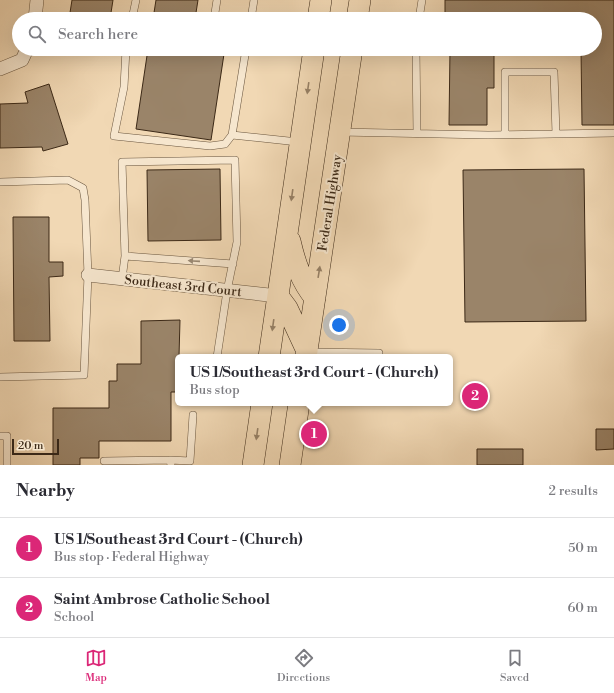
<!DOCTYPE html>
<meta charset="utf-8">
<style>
body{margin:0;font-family:"Libre Bodoni",serif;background:#f7f7f7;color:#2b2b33}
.scale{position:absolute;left:12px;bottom:10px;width:47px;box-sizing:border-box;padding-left:4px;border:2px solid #3c2917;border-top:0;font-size:11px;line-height:14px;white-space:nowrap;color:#3c2917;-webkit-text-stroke:3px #f6e6ce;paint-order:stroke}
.you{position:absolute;left:339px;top:325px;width:14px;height:14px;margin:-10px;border:3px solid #fff;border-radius:50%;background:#1a73e8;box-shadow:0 0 0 6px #1a73e833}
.badge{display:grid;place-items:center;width:26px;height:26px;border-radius:50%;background:#db2777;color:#fff;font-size:13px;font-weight:700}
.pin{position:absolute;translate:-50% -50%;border:2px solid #fff;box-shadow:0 1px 4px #0006}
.popup{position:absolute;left:175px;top:354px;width:278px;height:52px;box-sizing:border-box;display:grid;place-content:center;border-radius:6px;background:#fff;filter:drop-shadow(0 1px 3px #0005);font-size:13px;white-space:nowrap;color:#7c7c81}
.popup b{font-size:15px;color:#2b2b33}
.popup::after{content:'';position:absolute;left:50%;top:100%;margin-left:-8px;border:8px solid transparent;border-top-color:#fff}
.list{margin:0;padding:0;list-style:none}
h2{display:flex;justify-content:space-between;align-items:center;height:52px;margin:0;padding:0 16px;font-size:17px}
h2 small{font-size:13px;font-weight:400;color:#7c7c81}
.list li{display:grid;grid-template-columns:26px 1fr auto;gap:12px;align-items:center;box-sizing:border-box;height:60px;padding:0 16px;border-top:1px solid #e1e1e2}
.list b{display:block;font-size:15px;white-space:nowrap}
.list p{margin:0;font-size:13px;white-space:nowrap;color:#7c7c81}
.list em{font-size:13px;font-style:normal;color:#7c7c81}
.icon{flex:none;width:22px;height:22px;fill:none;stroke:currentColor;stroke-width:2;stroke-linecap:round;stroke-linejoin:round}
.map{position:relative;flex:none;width:614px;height:465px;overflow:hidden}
.search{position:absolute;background:#fff;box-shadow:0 4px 16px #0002;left:12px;right:12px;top:12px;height:44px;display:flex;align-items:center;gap:10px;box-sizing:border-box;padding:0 14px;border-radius:22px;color:#7c7c81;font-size:15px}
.sheet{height:172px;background:#fff}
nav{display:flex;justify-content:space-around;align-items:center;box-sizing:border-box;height:56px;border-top:1px solid #e1e1e2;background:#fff;font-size:11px;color:#7c7c81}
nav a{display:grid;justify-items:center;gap:2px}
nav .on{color:#db2777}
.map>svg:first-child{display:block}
.building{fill:#9a8469;stroke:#3c2917}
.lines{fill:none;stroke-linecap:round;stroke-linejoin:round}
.service-casing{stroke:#69553e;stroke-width:8}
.minor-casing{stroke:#69553e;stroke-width:14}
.primary-casing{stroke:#3c2917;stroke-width:22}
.service{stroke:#f6e6ce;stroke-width:7}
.minor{stroke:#f6e6ce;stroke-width:13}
.primary{stroke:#f1d8b4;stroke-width:21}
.oneway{fill:#968066}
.oneway2{fill:#998872}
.labels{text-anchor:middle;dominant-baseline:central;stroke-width:4;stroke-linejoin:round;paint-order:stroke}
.street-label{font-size:13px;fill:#3c2917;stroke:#f6e6ce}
</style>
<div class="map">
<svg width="614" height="465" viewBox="0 0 614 465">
<rect width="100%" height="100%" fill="#f1d8b4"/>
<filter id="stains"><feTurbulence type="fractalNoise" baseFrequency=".005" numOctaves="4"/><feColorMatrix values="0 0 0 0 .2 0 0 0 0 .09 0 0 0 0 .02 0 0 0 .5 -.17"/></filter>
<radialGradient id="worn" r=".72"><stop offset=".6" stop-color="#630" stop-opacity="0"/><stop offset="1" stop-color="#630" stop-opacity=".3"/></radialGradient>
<path class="building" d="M 72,0 L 113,0 L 110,19 L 69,19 Z
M 156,0 L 198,0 L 195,19 L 153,19 Z
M 445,0 L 614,0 L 614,125 L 582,125 L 581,49 L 595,49 L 595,19 L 445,19 Z
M 148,49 L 195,49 L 224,54 L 211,140 L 136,129 Z
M 450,49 L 494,49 L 494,88 L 487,88 L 487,125 L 449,125 Z
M 49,84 L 68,144 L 43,151 L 42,147 L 0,148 L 0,104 L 28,103 L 25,92 Z
M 220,169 L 221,240 L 148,241 L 147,170 Z
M 584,169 L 586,321 L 465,322 L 463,170 Z
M 13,217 L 49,217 L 49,262 L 63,262 L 63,276 L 49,277 L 50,341 L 14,341 Z
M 180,320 L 178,392 L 171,392 L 171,441 L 99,441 L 99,458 L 80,458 L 80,465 L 53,465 L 53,408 L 109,408 L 109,381 L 117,381 L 117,364 L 141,364 L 141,321 Z
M 596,429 L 614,429 L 614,449 L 596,450 Z
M 477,449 L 523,449 L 523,465 L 477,465 Z"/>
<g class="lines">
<g class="service-casing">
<path id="service" d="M 132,19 L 136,0
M 214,19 L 217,0
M 251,19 L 254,0
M 419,19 L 422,0
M 126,49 L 124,87 L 114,136 L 210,146 L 225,144 L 232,135
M 246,49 L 232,135 L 298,142
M 416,49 L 417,134
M 340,132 L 488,135 L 614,133
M 505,135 L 505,72 L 554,72 L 556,134
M 0,182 L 68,180 L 83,188 L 85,200 L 88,275 L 84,375 L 0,377
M 125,256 L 233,264
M 122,279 L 125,256 L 122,162 L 235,160 L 237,242 L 227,291 L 217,357
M 309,352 L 379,353
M 0,436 L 7,436 L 7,465
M 170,460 L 190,461 L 193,415
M 104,461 L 170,460 L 171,465"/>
</g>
<g class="minor-casing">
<path id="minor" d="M 35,19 L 37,0
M 0,69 L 22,60 L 27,49
M 88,275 L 278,296"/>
</g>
<g class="primary-casing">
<path id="primary" d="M 318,19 L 321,0
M 357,19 L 360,0
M 290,241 C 295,263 301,281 315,298
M 278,296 L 287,308 L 307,351
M 269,357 L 314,49
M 306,357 L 352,49
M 253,465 L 262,403
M 290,465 L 299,403"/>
</g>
<use href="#service" class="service"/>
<use href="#minor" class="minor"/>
<use href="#primary" class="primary"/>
</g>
<defs><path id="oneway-solid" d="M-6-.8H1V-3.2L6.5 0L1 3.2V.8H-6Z"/></defs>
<g class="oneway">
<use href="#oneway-solid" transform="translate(308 88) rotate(98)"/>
<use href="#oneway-solid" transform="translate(292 195) rotate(98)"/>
<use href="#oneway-solid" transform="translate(319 272) rotate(-81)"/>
<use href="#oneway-solid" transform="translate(273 325) rotate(98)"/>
<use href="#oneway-solid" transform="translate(257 434) rotate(98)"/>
</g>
<use class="oneway2" href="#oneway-solid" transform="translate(194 261) rotate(-176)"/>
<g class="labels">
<g class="street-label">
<text transform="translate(330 203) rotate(-81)">Federal Highway</text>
<text transform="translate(183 286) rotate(6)">Southeast 3rd Court</text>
</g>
</g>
<rect width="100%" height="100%" filter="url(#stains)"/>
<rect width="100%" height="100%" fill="url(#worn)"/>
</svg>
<div class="scale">20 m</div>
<div class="you"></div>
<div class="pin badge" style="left:314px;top:434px">1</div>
<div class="popup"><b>US 1/Southeast 3rd Court - (Church)</b>Bus stop</div>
<div class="pin badge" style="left:475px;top:396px">2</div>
<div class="search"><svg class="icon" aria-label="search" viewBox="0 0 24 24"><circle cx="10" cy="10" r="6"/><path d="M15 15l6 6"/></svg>Search here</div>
</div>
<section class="sheet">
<h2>Nearby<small>2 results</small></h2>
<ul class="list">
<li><span class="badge">1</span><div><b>US 1/Southeast 3rd Court - (Church)</b><p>Bus stop · Federal Highway</p></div><em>50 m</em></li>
<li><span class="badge">2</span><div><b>Saint Ambrose Catholic School</b><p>School</p></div><em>60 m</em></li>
</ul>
</section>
<nav>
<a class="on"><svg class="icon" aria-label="map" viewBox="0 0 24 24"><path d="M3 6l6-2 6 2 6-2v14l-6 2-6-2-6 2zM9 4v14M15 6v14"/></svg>Map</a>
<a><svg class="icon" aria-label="directions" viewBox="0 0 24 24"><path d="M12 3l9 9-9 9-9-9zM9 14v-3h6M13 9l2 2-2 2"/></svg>Directions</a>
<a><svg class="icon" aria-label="saved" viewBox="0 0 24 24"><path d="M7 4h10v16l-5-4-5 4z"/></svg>Saved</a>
</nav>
